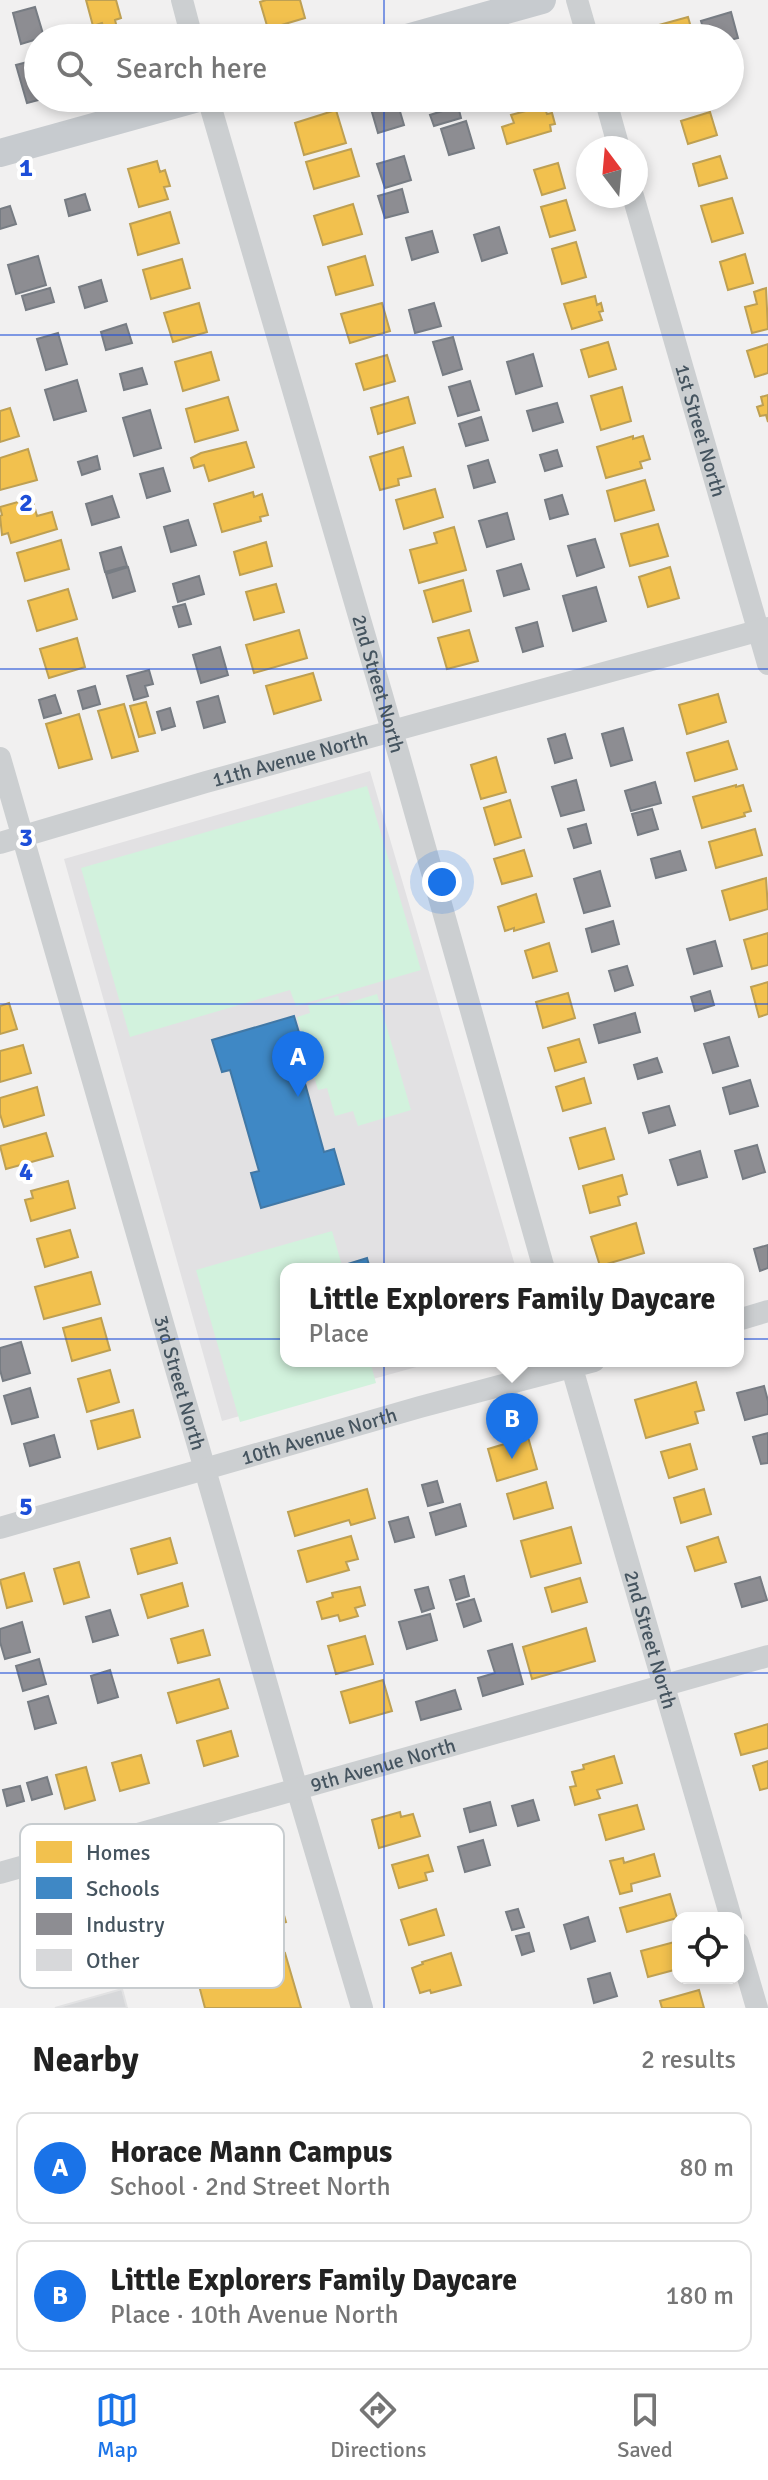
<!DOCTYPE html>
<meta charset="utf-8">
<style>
body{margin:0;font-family:Signika,sans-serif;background:#f2f2f2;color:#222}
.controls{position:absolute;right:24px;bottom:24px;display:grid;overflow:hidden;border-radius:16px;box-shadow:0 4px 12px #0003}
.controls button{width:72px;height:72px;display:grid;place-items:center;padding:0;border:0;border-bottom:2px solid #e0e0e0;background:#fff;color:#222;font:40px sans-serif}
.compass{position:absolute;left:576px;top:136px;width:72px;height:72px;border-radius:50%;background:#fff;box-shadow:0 4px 12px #0003;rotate:344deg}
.you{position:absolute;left:442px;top:882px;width:28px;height:28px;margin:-20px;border:6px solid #fff;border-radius:50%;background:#1a73e8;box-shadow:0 0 0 12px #1a73e833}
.badge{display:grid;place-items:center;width:52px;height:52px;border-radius:50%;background:#1a73e8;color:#fff;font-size:26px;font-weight:700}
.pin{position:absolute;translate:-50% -66px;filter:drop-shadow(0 2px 4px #0008)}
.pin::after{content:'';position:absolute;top:42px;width:28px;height:24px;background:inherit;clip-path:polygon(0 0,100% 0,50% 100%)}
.popup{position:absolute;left:280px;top:1263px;width:464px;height:104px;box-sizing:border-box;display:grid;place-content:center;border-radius:16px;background:#fff;filter:drop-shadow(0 2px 6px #0005);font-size:26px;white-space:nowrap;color:#767676}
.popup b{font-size:30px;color:#222}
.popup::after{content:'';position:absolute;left:50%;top:100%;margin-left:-16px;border:16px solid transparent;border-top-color:#fff}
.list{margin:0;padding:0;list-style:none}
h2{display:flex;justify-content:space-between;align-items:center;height:104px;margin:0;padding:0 32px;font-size:34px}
h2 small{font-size:26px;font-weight:400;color:#767676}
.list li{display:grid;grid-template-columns:52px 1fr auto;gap:24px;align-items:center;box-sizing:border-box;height:112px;margin:0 16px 16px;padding:0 16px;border:2px solid #e0e0e0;border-radius:16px}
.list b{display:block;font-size:30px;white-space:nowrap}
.list p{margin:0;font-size:26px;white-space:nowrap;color:#767676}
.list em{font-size:26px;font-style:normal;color:#767676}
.icon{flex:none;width:44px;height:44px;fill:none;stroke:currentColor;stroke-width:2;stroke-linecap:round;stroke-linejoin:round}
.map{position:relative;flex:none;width:768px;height:2008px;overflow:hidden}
.search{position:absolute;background:#fff;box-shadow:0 4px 12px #0003;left:24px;right:24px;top:24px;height:88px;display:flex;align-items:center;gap:20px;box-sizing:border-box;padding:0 28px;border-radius:44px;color:#767676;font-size:30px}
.sheet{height:360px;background:#fff}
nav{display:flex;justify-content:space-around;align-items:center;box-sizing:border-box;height:112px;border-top:2px solid #e0e0e0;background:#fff;font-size:22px;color:#767676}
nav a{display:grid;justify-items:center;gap:4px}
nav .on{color:#1a73e8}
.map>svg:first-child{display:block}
.education{fill:#e2e1e3}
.green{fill:#d2f2dd}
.homes{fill:#f2c14e;stroke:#bea053;stroke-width:2}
.schools{fill:#3f88c5;stroke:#4178a6;stroke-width:2}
.industry{fill:#8d8d92;stroke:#777c83;stroke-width:2}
.building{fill:#d7d8da;stroke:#e2e2e3;stroke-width:2}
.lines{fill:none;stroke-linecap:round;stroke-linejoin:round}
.minor{stroke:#cccfd1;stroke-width:22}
.major{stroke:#c7cbcf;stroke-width:28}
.grid{fill:none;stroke:#1d4ed8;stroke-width:2;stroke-opacity:0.55}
.labels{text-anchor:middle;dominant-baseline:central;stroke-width:8;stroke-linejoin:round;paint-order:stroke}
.street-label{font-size:20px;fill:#45545f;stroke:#fff}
.key{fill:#fff;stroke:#c7cccf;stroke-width:2}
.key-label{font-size:22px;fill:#45545f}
.grid-label{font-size:26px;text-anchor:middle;font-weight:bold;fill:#1d4ed8;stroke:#fff;stroke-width:8;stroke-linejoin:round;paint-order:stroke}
</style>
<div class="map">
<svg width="768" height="2008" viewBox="0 0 768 2008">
<rect width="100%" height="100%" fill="#f1f0f0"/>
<path class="education" d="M 370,771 L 516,1269 L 286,1269 L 286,1361 L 438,1361 L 222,1421 L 64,859 Z"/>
<path class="green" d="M 367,786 L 421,970 L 296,1006 L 290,990 L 130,1037 L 81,868 Z
M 377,994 L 411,1110 L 358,1126 L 353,1111 L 335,1116 L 327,1088 L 318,1090 L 297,1017 L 310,1013 L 308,1005 L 338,996 L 341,1005 Z
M 332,1231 L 343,1269 L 286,1269 L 286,1361 L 370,1361 L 376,1383 L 240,1422 L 196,1270 Z"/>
<path class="homes" d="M 86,0 L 116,0 L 121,18 L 115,20 L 117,28 L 105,31 L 102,23 L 93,26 Z
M 266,0 L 300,0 L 305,18 L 268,29 L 260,2 Z
M 688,17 L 694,38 L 663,38 L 659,25 Z
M 672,98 L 700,98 L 701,100 L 675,108 Z
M 544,106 L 547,114 L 552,113 L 555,124 L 550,125 L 551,131 L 507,144 L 502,127 L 514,123 L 511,115 Z
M 336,110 L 346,143 L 304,155 L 295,123 Z
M 710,112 L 717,135 L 688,144 L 681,121 Z
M 351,149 L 359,176 L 314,189 L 306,162 Z
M 720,156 L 727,178 L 699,186 L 693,164 Z
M 157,161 L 160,172 L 165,170 L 170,186 L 164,187 L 168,199 L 139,207 L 128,169 Z
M 558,163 L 565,188 L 542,195 L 534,170 Z
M 732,198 L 743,233 L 712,242 L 701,206 Z
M 566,200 L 575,230 L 550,237 L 541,207 Z
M 353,204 L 362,234 L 323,245 L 314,216 Z
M 170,212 L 179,243 L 138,255 L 130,224 Z
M 576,242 L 586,277 L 562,284 L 552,249 Z
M 745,254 L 753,283 L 728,290 L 720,262 Z
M 365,256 L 373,285 L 336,295 L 328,267 Z
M 182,259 L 190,288 L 151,299 L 143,270 Z
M 766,288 L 768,329 L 752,333 L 745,307 L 757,304 L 754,292 Z
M 595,296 L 597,305 L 601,303 L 603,311 L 599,312 L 602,320 L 572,329 L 564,304 Z
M 199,303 L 207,332 L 173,342 L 164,313 Z
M 382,303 L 390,331 L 350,343 L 341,314 Z
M 608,342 L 616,369 L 589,377 L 581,350 Z
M 768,344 L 768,373 L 755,377 L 747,351 Z
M 211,352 L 219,380 L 183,391 L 175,362 Z
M 387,355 L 395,381 L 364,390 L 356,364 Z
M 622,387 L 631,421 L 601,430 L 591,396 Z
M 768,395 L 768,422 L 766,415 L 760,416 L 757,407 L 763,405 L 761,397 Z
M 228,397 L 238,430 L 195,442 L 186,409 Z
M 408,397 L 415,423 L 378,434 L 371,408 Z
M 10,408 L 19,436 L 0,442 L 0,411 Z
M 633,436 L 633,439 L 643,436 L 650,459 L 640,462 L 642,468 L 606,478 L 597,447 Z
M 246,442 L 254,467 L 209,481 L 204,465 L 194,468 L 191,458 L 201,453 Z
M 403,447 L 411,476 L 398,479 L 399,485 L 380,490 L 370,457 Z
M 28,449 L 37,480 L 0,490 L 0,458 Z
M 645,480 L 654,510 L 615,521 L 607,491 Z
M 435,489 L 443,517 L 404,529 L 396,500 Z
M 253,492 L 254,497 L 262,494 L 268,515 L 260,517 L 261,521 L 222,532 L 214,504 Z
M 32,498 L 37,516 L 52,512 L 57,529 L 11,543 L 8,533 L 2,535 L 0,516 L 2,515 L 0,507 Z
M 658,524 L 668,556 L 630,566 L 621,534 Z
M 454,527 L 466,570 L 419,583 L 410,550 L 437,543 L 434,533 Z
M 61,540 L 69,569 L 25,581 L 17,553 Z
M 266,542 L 272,566 L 240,575 L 234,552 Z
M 670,567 L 679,598 L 648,607 L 639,577 Z
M 463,580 L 471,611 L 433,622 L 424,591 Z
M 276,584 L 284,612 L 254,620 L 246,592 Z
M 68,589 L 77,619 L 37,631 L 28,601 Z
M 299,630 L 307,658 L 254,673 L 246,645 Z
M 469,630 L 478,661 L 447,669 L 438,638 Z
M 77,638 L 85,667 L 49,678 L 40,649 Z
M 313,673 L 321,700 L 274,714 L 266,686 Z
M 718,694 L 726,722 L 687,734 L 679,705 Z
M 146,702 L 155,733 L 139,737 L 130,706 Z
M 124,704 L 138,751 L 112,758 L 98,711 Z
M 79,714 L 92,759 L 59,768 L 46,724 Z
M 728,741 L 737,769 L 695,781 L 687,753 Z
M 496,757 L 506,792 L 481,799 L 471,765 Z
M 736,785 L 736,787 L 743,785 L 751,811 L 744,813 L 745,816 L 702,828 L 693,797 Z
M 510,800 L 521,837 L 495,845 L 484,808 Z
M 755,829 L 762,855 L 716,868 L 709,842 Z
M 524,850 L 532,876 L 502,884 L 494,859 Z
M 766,878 L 768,909 L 730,920 L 722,891 Z
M 536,894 L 544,922 L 514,931 L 514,928 L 505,931 L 498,907 Z
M 768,933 L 768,965 L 752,969 L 744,940 Z
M 549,943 L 557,971 L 533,978 L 525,951 Z
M 768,982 L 768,1014 L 759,1017 L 751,987 Z
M 568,993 L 575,1018 L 543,1028 L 536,1002 Z
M 9,1003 L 17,1029 L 0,1034 L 0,1006 Z
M 579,1039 L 586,1062 L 555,1071 L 548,1048 Z
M 23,1045 L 31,1073 L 0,1082 L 0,1051 Z
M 584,1078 L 591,1103 L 563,1111 L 556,1087 Z
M 37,1087 L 44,1115 L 4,1127 L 0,1114 L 0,1098 Z
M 605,1128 L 614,1159 L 579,1169 L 570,1138 Z
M 46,1133 L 53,1156 L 6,1169 L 0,1146 Z
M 622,1175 L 627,1194 L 618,1197 L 620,1205 L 590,1213 L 583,1186 Z
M 68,1181 L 75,1208 L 31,1221 L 25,1200 L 33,1198 L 31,1191 Z
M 636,1223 L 644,1253 L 600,1266 L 591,1237 Z
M 70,1230 L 78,1257 L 45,1267 L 37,1239 Z
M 91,1272 L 100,1304 L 44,1319 L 35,1287 Z
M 101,1318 L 110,1350 L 72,1361 L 63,1328 Z
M 110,1370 L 119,1402 L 87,1412 L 78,1379 Z
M 696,1382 L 704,1410 L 695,1412 L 698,1423 L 646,1438 L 635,1400 Z
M 133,1410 L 140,1437 L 98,1449 L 91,1421 Z
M 528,1437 L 537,1469 L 497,1481 L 488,1449 Z
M 690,1444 L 697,1469 L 669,1478 L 661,1452 Z
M 546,1482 L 553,1508 L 514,1519 L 507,1494 Z
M 367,1489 L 375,1518 L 351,1525 L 349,1520 L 295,1536 L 288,1512 Z
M 704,1489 L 711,1514 L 681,1523 L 674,1498 Z
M 571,1527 L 581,1563 L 531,1577 L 521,1541 Z
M 351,1536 L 358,1559 L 346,1562 L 349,1570 L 307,1582 L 298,1551 Z
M 718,1537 L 726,1562 L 695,1571 L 687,1547 Z
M 170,1538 L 177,1563 L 138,1574 L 131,1549 Z
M 79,1562 L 89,1597 L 64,1604 L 54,1569 Z
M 24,1573 L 32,1601 L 7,1608 L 0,1580 Z
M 580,1578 L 587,1602 L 552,1612 L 545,1588 Z
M 182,1583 L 188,1606 L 148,1618 L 141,1595 Z
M 360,1587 L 365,1605 L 355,1608 L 358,1616 L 340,1621 L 338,1615 L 322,1619 L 317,1602 L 333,1597 L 332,1593 Z
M 586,1628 L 595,1661 L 532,1679 L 523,1647 Z
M 203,1630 L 210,1655 L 178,1663 L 171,1639 Z
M 365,1636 L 373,1664 L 336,1674 L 328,1646 Z
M 219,1679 L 228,1708 L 177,1723 L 168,1693 Z
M 383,1680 L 392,1711 L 350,1723 L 341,1692 Z
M 768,1724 L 768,1748 L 741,1755 L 735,1734 Z
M 231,1731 L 238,1756 L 204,1766 L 197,1741 Z
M 141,1755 L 149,1783 L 120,1791 L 112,1763 Z
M 614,1756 L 622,1783 L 597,1790 L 600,1798 L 575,1805 L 570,1787 L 576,1786 L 572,1772 L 584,1769 L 583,1765 Z
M 768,1761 L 768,1788 L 760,1790 L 753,1766 Z
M 86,1767 L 95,1800 L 65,1809 L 56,1775 Z
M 637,1805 L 644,1829 L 606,1840 L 599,1815 Z
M 400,1812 L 401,1817 L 413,1814 L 420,1836 L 379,1848 L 372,1820 Z
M 263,1852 L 271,1879 L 238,1889 L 236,1882 L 224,1885 L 219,1868 L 231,1864 L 230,1861 Z
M 654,1854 L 660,1876 L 631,1884 L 632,1891 L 620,1894 L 610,1861 L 623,1858 L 624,1863 Z
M 428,1855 L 433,1871 L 425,1873 L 427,1880 L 399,1888 L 392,1865 Z
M 178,1876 L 185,1913 L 157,1922 L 149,1896 L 157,1893 L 154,1883 Z
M 670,1894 L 677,1918 L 627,1932 L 620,1908 Z
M 279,1898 L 286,1922 L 247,1933 L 240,1909 Z
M 436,1909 L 444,1935 L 409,1945 L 401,1920 Z
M 678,1941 L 678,1969 L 648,1977 L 641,1951 Z
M 285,1953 L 301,2008 L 205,2008 L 197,1978 Z
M 451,1953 L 461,1985 L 431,1993 L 430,1990 L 420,1993 L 412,1968 L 423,1964 L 422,1962 Z
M 699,1990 L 704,2008 L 662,2008 L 660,2001 Z"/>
<path class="schools" d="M 294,1016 L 304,1049 L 296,1051 L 324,1152 L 334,1149 L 344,1184 L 261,1208 L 251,1173 L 259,1171 L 230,1070 L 222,1072 L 212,1040 Z
M 367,1258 L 370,1269 L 349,1269 L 348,1264 Z"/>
<path class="industry" d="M 35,7 L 44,37 L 21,44 L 13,13 Z
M 731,12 L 738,38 L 730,40 L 730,38 L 706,38 L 701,21 Z
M 35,60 L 38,70 L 38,98 L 46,98 L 27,103 L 16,65 Z
M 382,98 L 396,98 L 404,125 L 378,133 L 369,102 Z
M 458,106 L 461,118 L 434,126 L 430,115 Z
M 466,121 L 474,148 L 449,155 L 441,129 Z
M 404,156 L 411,180 L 385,188 L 377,164 Z
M 402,189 L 408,212 L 385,218 L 378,196 Z
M 85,194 L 90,210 L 69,216 L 65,200 Z
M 10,206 L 16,224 L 0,229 L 0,209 Z
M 499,227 L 507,253 L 482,261 L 474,235 Z
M 432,231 L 438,252 L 412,260 L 406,238 Z
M 38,256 L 46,285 L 16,294 L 8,265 Z
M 101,280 L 107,301 L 85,308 L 79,287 Z
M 50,288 L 54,302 L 26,310 L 22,296 Z
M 434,303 L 441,326 L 415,333 L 409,310 Z
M 126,324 L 132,343 L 106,350 L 101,332 Z
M 58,333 L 67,364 L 46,370 L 37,339 Z
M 453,337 L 462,369 L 443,375 L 433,342 Z
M 533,354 L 542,386 L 516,394 L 507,362 Z
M 142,368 L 147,384 L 124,390 L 120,374 Z
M 77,380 L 86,411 L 54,420 L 45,390 Z
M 470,381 L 479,410 L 458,416 L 449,387 Z
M 557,403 L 563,422 L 533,431 L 527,411 Z
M 150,410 L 161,448 L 134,456 L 123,418 Z
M 481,417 L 488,440 L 466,446 L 459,424 Z
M 557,450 L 562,466 L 545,471 L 540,455 Z
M 97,456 L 100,469 L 82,475 L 78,462 Z
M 488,460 L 495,482 L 474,488 L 468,466 Z
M 163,468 L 170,491 L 147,498 L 140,474 Z
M 562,495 L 568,514 L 550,519 L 545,500 Z
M 112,496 L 119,517 L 92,525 L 86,504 Z
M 507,513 L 514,539 L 487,547 L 479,521 Z
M 188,520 L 196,545 L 171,552 L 164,527 Z
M 595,539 L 604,567 L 577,576 L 568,546 Z
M 121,547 L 127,566 L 105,572 L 100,553 Z
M 521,564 L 529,589 L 504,596 L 497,571 Z
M 128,567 L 135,591 L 113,598 L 106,574 Z
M 199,576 L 204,594 L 178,602 L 173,584 Z
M 596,587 L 606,621 L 573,631 L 563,596 Z
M 185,604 L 191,624 L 179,627 L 173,607 Z
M 537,622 L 543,646 L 523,652 L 516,628 Z
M 220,647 L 228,675 L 201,683 L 193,655 Z
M 149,670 L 153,684 L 145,686 L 148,696 L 134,700 L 127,676 Z
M 95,686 L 100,704 L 83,709 L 78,691 Z
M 55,695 L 61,713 L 44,718 L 39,700 Z
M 218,696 L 225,722 L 204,728 L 197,702 Z
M 170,708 L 175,726 L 162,730 L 157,712 Z
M 623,728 L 632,760 L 611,766 L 602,734 Z
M 565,734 L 572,758 L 555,763 L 548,739 Z
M 576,780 L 584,810 L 561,816 L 552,787 Z
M 655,782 L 661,803 L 631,811 L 625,791 Z
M 652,809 L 658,829 L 638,835 L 632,814 Z
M 586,824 L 591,843 L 574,848 L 568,829 Z
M 680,851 L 686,870 L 656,878 L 651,859 Z
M 600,871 L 610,906 L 584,913 L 574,879 Z
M 613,921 L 619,944 L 592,952 L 586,929 Z
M 715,941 L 722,966 L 694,974 L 687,949 Z
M 627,966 L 633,985 L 615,991 L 609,971 Z
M 710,991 L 714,1005 L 695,1011 L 691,997 Z
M 635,1013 L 640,1032 L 599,1043 L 594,1025 Z
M 729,1037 L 738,1066 L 713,1073 L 704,1044 Z
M 657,1058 L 662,1072 L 638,1079 L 634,1065 Z
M 750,1080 L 758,1106 L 730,1114 L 723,1088 Z
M 669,1106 L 675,1125 L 649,1133 L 643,1113 Z
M 757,1145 L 765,1172 L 743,1179 L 735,1151 Z
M 700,1151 L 707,1177 L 678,1185 L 670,1160 Z
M 768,1245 L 768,1268 L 760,1271 L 754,1249 Z
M 21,1342 L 30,1373 L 3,1381 L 0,1370 L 0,1348 Z
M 764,1386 L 768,1401 L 768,1414 L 745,1420 L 737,1393 Z
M 30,1388 L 38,1417 L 12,1424 L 4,1396 Z
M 768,1433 L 768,1463 L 761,1464 L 753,1437 Z
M 54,1435 L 60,1457 L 30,1466 L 24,1444 Z
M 437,1481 L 443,1502 L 428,1506 L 422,1485 Z
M 460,1504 L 466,1526 L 436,1535 L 430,1513 Z
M 408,1517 L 414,1537 L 395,1542 L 389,1522 Z
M 464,1576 L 469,1596 L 456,1600 L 450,1580 Z
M 760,1577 L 767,1600 L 742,1607 L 735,1584 Z
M 428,1587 L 434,1608 L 422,1612 L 415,1590 Z
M 474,1599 L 481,1621 L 464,1627 L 457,1604 Z
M 110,1610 L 118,1635 L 93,1642 L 86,1617 Z
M 430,1614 L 437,1640 L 407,1649 L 399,1622 Z
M 22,1622 L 30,1652 L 5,1659 L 0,1642 L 0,1629 Z
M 512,1644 L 523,1684 L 483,1696 L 478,1678 L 495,1673 L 488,1651 Z
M 39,1659 L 46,1684 L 23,1691 L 16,1666 Z
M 110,1670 L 118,1697 L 98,1703 L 91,1676 Z
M 455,1690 L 461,1709 L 421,1720 L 416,1702 Z
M 48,1696 L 56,1723 L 35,1729 L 28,1702 Z
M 47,1777 L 52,1794 L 32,1800 L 27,1783 Z
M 20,1786 L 24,1801 L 7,1806 L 3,1790 Z
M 533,1800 L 539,1820 L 518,1826 L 512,1806 Z
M 490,1802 L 496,1825 L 470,1832 L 464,1809 Z
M 483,1840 L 490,1865 L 465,1872 L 458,1847 Z
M 518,1909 L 524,1927 L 512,1930 L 506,1912 Z
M 588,1917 L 595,1941 L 571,1949 L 564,1925 Z
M 196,1921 L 203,1945 L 180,1951 L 173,1927 Z
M 529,1933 L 534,1951 L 522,1955 L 516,1936 Z
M 610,1973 L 617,1996 L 594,2003 L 588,1979 Z"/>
<path class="building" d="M 122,1989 L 127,2008 L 55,2008 Z"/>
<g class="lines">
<g class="minor">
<path d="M 182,0 L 192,38"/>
<path d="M 577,0 L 588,38"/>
<path id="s1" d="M 208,98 L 382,695 L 544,1269"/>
<path d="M 605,98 L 619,148"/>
<path id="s2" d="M 633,196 L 768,664"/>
<path id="s3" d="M 0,758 L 297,1789 L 362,2008"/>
<path id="s4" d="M 0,843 L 206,782 L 768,628"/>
<path d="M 738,1320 L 768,1311"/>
<path id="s5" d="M 570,1361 L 731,1918"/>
<path id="s6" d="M 0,1528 L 420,1407 L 594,1361"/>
<path id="s7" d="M 0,1873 L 768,1656"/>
<path d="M 738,1943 L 757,2008"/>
</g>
<path class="major" d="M 407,38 L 542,0
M 0,153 L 198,98"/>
</g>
<path class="grid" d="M 384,0 L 384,38M 384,98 L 384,2008M 0,335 L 768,335M 0,669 L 768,669M 0,1004 L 768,1004M 0,1339 L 768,1339M 0,1673 L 768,1673"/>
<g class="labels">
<g class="street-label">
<text stroke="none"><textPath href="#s2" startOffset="244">1st Street North</textPath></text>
<text stroke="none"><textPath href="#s1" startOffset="610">2nd Street North</textPath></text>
<text stroke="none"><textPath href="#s4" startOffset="302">11th Avenue North</textPath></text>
<text stroke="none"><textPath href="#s3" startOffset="650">3rd Street North</textPath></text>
<text stroke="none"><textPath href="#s6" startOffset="332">10th Avenue North</textPath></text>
<text stroke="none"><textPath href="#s5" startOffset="290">2nd Street North</textPath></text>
<text stroke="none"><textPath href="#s7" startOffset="398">9th Avenue North</textPath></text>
</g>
</g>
<rect x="20" y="1824" width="264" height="164" rx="12" class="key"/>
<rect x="36" y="1841" width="36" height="22" fill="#f2c14e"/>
<rect x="36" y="1877" width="36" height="22" fill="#3f88c5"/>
<rect x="36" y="1913" width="36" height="22" fill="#8d8d92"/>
<rect x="36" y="1949" width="36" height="22" fill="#d7d8da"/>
<g class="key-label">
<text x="86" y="1860">Homes</text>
<text x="86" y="1896">Schools</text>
<text x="86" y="1932">Industry</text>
<text x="86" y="1968">Other</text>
</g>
<g class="grid-label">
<text x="26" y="176">1</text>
<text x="26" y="511">2</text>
<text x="26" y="846">3</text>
<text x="26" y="1180">4</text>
<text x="26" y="1515">5</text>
</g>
</svg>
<div class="controls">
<button><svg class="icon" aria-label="locate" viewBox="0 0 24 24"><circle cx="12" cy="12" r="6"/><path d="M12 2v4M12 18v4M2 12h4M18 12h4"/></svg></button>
</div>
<svg class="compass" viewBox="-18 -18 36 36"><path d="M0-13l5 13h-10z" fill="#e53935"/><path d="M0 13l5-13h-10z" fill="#767676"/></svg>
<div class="you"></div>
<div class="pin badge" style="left:298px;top:1097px">A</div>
<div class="pin badge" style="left:512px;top:1459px">B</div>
<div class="popup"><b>Little Explorers Family Daycare</b>Place</div>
<div class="search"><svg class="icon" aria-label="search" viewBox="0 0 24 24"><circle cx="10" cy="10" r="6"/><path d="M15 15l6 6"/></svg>Search here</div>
</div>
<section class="sheet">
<h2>Nearby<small>2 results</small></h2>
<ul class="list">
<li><span class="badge">A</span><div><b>Horace Mann Campus</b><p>School · 2nd Street North</p></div><em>80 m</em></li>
<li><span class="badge">B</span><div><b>Little Explorers Family Daycare</b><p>Place · 10th Avenue North</p></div><em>180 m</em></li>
</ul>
</section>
<nav>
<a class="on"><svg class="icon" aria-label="map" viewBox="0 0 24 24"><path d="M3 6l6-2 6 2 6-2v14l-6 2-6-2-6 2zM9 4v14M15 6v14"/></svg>Map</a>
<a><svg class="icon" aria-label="directions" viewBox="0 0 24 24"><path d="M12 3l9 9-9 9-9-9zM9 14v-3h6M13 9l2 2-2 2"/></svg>Directions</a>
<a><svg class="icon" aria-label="saved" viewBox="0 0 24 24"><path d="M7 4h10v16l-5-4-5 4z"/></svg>Saved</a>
</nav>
